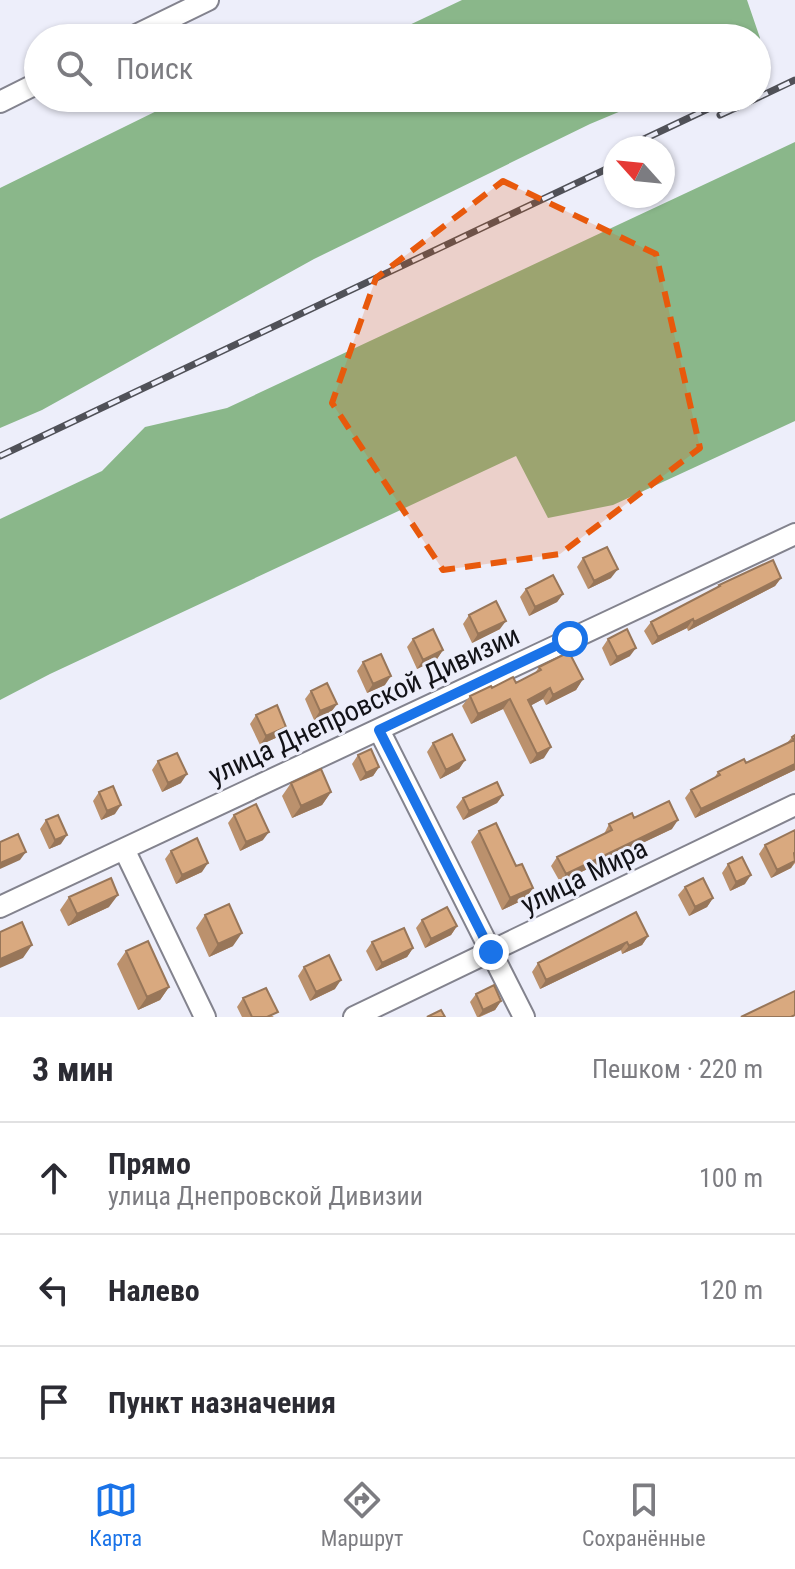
<!DOCTYPE html>
<html lang="ru">
<meta charset="utf-8">
<style>
body{margin:0;font-family:"Roboto Condensed",sans-serif;background:#f2f2f3;color:#2b2b33}
.compass{position:absolute;left:603px;top:136px;width:72px;height:72px;border-radius:50%;background:#fff;box-shadow:0 2px 6px #0004;rotate:297deg}
.stop{position:absolute;width:24px;height:24px;margin:-18px;border:6px solid #1a73e8;border-radius:50%;background:#fff}
.stop.end{background:#1a73e8;border-color:#fff;box-shadow:0 2px 8px #0008}
.list{margin:0;padding:0;list-style:none}
h2{display:flex;justify-content:space-between;align-items:center;height:104px;margin:0;padding:0 32px;font-size:34px}
h2 small{font-size:26px;font-weight:400;color:#7c7c81}
.list li{display:grid;grid-template-columns:52px 1fr auto;gap:24px;align-items:center;box-sizing:border-box;height:112px;padding:0 32px;border-top:2px solid #e1e1e2}
.list b{display:block;font-size:30px;white-space:nowrap}
.list p{margin:0;font-size:26px;white-space:nowrap;color:#7c7c81}
.list em{font-size:26px;font-style:normal;color:#7c7c81}
.icon{flex:none;width:44px;height:44px;fill:none;stroke:currentColor;stroke-width:2;stroke-linecap:round;stroke-linejoin:round}
.map{position:relative;flex:none;width:795px;height:1017px;overflow:hidden}
.search{position:absolute;background:#fff;box-shadow:0 2px 6px #0004;left:24px;right:24px;top:24px;height:88px;display:flex;align-items:center;gap:20px;box-sizing:border-box;padding:0 28px;border-radius:44px;color:#7c7c81;font-size:30px}
.sheet{height:440px;background:#fff}
nav{display:flex;justify-content:space-around;align-items:center;box-sizing:border-box;height:112px;border-top:2px solid #e1e1e2;background:#fff;font-size:22px;color:#7c7c81}
nav a{display:grid;justify-items:center;gap:4px}
nav .on{color:#1a73e8}
.map>svg:first-child{display:block}
.forest{fill:#8ab78a}
.lines{fill:none;stroke-linecap:round;stroke-linejoin:round}
.minor-casing{stroke:#83838e;stroke-width:24}
.minor{stroke:#fff;stroke-width:20}
.rail-casing{stroke:#505158;stroke-width:7}
.rail{stroke:#edeefa;stroke-width:4;stroke-dasharray:12;stroke-linecap:butt}
.wall{fill:#bb916d}
.shaded-wall{fill:#987659}
.building{fill:#d9a97f;stroke:#987659;stroke-width:2}
.route{stroke:#1a73e8;stroke-width:10}
.marked{fill:#e8590c;fill-opacity:0.2;stroke:#e8590c;stroke-width:6;stroke-dasharray:16 10;stroke-linejoin:round}
.labels{text-anchor:middle;dominant-baseline:central;stroke-width:6;stroke-linejoin:round;paint-order:stroke}
.street-label{font-size:28px;fill:#121217;stroke:#edeefa}
</style>
<div class="map">
<svg width="795" height="1017" viewBox="0 0 795 1017">
<rect width="100%" height="100%" fill="#edeefa"/>
<path class="forest" d="M 462,0 L 747,0 L 760,38 L 757,43 L 757,38 L 382,38 Z
M 183,98 L 244,98 L 246,102 L 254,98 L 652,98 L 590,124 L 314,259 L 42,410 L 0,428 L 0,188 Z
M 795,142 L 795,421 L 613,505 L 548,518 L 516,456 L 50,674 L 0,700 L 0,519 L 102,471 L 145,427 L 227,408 Z"/>
<g class="lines">
<g class="minor-casing">
<path id="minor" d="M 130,38 L 208,0
M 0,102 L 38,83
M 379,730 L 524,1017
M 124,849 L 205,1017
M 0,907 L 795,534
M 354,1017 L 795,805"/>
</g>
<use href="#minor" class="minor"/>
<g class="rail-casing">
<path id="rail" d="M 757,98 L 795,80
M 720,115 L 757,98
M 625,148 L 731,98
M 0,456 L 615,165"/>
</g>
<use href="#rail" class="rail"/>
</g>
<path class="wall" d="M 583,558 L 611,578 L 588,589 L 577,567 Z
M 781,578 L 775,586 L 688,631 L 687,628 L 652,645 L 644,631 L 651,622 L 717,588 L 719,585 Z
M 526,589 L 563,594 L 557,602 L 529,616 L 520,597 Z
M 469,615 L 500,629 L 472,643 L 463,624 Z
M 413,639 L 443,650 L 437,659 L 417,669 L 407,647 Z
M 608,639 L 630,656 L 610,666 L 602,648 Z
M 363,662 L 385,685 L 367,693 L 357,671 Z
M 539,667 L 583,679 L 576,690 L 546,705 L 543,699 L 531,705 L 544,758 L 530,764 L 503,709 L 471,724 L 462,706 L 470,696 L 492,688 L 516,683 L 535,673 Z
M 311,691 L 337,704 L 331,712 L 314,720 L 305,699 Z
M 256,715 L 280,736 L 260,745 L 250,724 Z
M 795,735 L 795,770 L 695,818 L 685,798 L 691,790 L 714,778 L 718,772 L 746,763 L 787,743 L 792,737 Z
M 433,743 L 465,760 L 459,769 L 440,779 L 427,752 Z
M 358,755 L 379,767 L 373,776 L 360,781 L 352,764 Z
M 158,761 L 181,783 L 162,792 L 152,770 Z
M 291,783 L 331,792 L 322,805 L 292,818 L 282,796 Z
M 99,792 L 115,814 L 101,820 L 93,801 Z
M 503,795 L 497,803 L 463,820 L 456,807 L 463,798 Z
M 234,815 L 263,840 L 240,851 L 228,823 Z
M 634,818 L 672,829 L 560,882 L 551,866 L 557,857 L 604,834 L 609,824 Z
M 46,820 L 61,844 L 49,849 L 40,829 Z
M 795,830 L 795,863 L 791,868 L 771,878 L 759,854 L 765,845 Z
M 479,831 L 516,866 L 533,888 L 525,899 L 502,910 L 471,842 Z
M 171,851 L 202,872 L 176,884 L 165,859 Z
M 728,864 L 745,884 L 730,891 L 722,873 Z
M 685,887 L 713,898 L 707,907 L 689,916 L 678,895 Z
M 69,897 L 109,907 L 68,926 L 60,910 Z
M 205,915 L 233,946 L 209,957 L 196,928 Z
M 422,920 L 457,926 L 451,935 L 425,948 L 416,928 Z
M 648,936 L 642,945 L 622,954 L 621,950 L 540,989 L 532,972 L 538,963 Z
M 372,942 L 413,948 L 407,957 L 376,971 L 366,951 Z
M 126,951 L 169,987 L 160,1000 L 138,1010 L 117,964 Z
M 304,967 L 335,989 L 310,1001 L 298,976 Z
M 476,994 L 501,1001 L 495,1010 L 480,1017 L 477,1017 L 470,1002 Z
M 243,998 L 274,1017 L 242,1017 L 237,1007 Z"/>
<path class="shaded-wall" d="M 618,569 L 611,578 L 588,589 L 594,581 Z
M 781,578 L 775,586 L 688,631 L 694,622 Z
M 563,594 L 557,602 L 529,616 L 535,607 Z
M 693,619 L 687,628 L 652,645 L 658,637 Z
M 506,621 L 500,629 L 472,643 L 478,634 Z
M 636,648 L 630,656 L 610,666 L 617,657 Z
M 443,650 L 437,659 L 417,669 L 423,660 Z
M 391,676 L 385,685 L 367,693 L 373,684 Z
M 583,679 L 576,690 L 546,705 L 553,695 Z
M 550,688 L 543,699 L 521,711 L 528,700 Z
M 510,699 L 503,709 L 471,724 L 478,714 Z
M 337,704 L 331,712 L 314,720 L 320,711 Z
M 286,727 L 280,736 L 260,745 L 266,736 Z
M 551,747 L 544,758 L 530,764 L 537,754 Z
M 465,760 L 459,769 L 440,779 L 446,770 Z
M 795,764 L 795,770 L 695,818 L 701,809 Z
M 379,767 L 373,776 L 360,781 L 366,773 Z
M 187,774 L 181,783 L 162,792 L 168,783 Z
M 331,792 L 322,805 L 292,818 L 301,806 Z
M 503,795 L 497,803 L 463,820 L 469,811 Z
M 121,805 L 115,814 L 101,820 L 107,811 Z
M 678,820 L 672,829 L 560,882 L 566,874 Z
M 269,832 L 263,840 L 240,851 L 246,842 Z
M 67,835 L 61,844 L 49,849 L 55,840 Z
M 26,852 L 20,860 L 0,869 L 0,863 Z
M 795,861 L 791,868 L 771,878 L 777,870 Z
M 208,863 L 202,872 L 176,884 L 182,875 Z
M 751,875 L 745,884 L 730,891 L 736,882 Z
M 533,888 L 525,899 L 502,910 L 510,898 Z
M 118,895 L 109,907 L 68,926 L 77,914 Z
M 713,898 L 707,907 L 689,916 L 695,907 Z
M 457,926 L 451,935 L 425,948 L 431,939 Z
M 242,933 L 233,946 L 209,957 L 218,944 Z
M 648,936 L 642,945 L 622,954 L 629,946 Z
M 627,942 L 621,950 L 540,989 L 546,980 Z
M 32,945 L 23,958 L 0,968 L 0,959 Z
M 413,948 L 407,957 L 376,971 L 382,963 Z
M 341,980 L 335,989 L 310,1001 L 316,992 Z
M 169,987 L 160,1000 L 138,1010 L 147,997 Z
M 501,1001 L 495,1010 L 478,1017 L 483,1010 Z"/>
<path class="building" d="M 607,547 L 618,569 L 594,581 L 583,558 Z
M 773,560 L 781,578 L 694,622 L 693,619 L 658,637 L 651,622 L 720,586 L 719,585 Z
M 553,575 L 563,594 L 535,607 L 526,589 Z
M 496,601 L 506,621 L 478,634 L 469,615 Z
M 433,629 L 443,650 L 423,660 L 413,639 Z
M 627,629 L 636,648 L 617,657 L 608,639 Z
M 569,652 L 583,679 L 553,695 L 550,688 L 528,700 L 551,747 L 537,754 L 510,699 L 478,714 L 470,696 L 491,686 L 492,688 L 513,677 L 516,683 L 541,670 L 539,667 Z
M 381,654 L 391,676 L 373,684 L 363,662 Z
M 327,683 L 337,704 L 320,711 L 311,691 Z
M 277,705 L 286,727 L 266,736 L 256,715 Z
M 452,734 L 465,760 L 446,770 L 433,743 Z
M 795,735 L 795,764 L 701,809 L 691,790 L 720,775 L 718,772 L 744,759 L 746,763 L 794,740 L 792,737 Z
M 371,749 L 379,767 L 366,773 L 358,755 Z
M 177,753 L 187,774 L 168,783 L 158,761 Z
M 321,769 L 331,792 L 301,806 L 291,783 Z
M 497,782 L 503,795 L 469,811 L 463,798 Z
M 113,786 L 121,805 L 107,811 L 99,792 Z
M 669,801 L 678,820 L 566,874 L 557,857 L 612,830 L 609,824 L 632,813 L 634,818 Z
M 256,804 L 269,832 L 246,842 L 234,815 Z
M 58,815 L 67,835 L 55,840 L 46,820 Z
M 496,823 L 516,866 L 522,864 L 533,888 L 510,898 L 479,831 Z
M 795,830 L 795,852 L 794,853 L 795,861 L 777,870 L 765,845 Z
M 18,834 L 26,852 L 0,863 L 0,842 Z
M 197,838 L 208,863 L 182,875 L 171,851 Z
M 742,857 L 751,875 L 736,882 L 728,864 Z
M 111,878 L 118,895 L 77,914 L 69,897 Z
M 703,878 L 713,898 L 695,907 L 685,887 Z
M 229,904 L 242,933 L 218,944 L 205,915 Z
M 447,907 L 457,926 L 431,939 L 422,920 Z
M 636,912 L 648,936 L 629,946 L 627,942 L 546,980 L 538,963 Z
M 22,922 L 32,945 L 0,959 L 0,932 Z
M 404,928 L 413,948 L 382,963 L 372,942 Z
M 148,941 L 169,987 L 147,997 L 126,951 Z
M 329,955 L 341,980 L 316,992 L 304,967 Z
M 494,985 L 501,1001 L 483,1010 L 476,994 Z
M 266,988 L 278,1012 L 267,1017 L 252,1017 L 243,998 Z
M 795,991 L 795,1015 L 791,1017 L 741,1017 Z
M 441,1010 L 445,1017 L 427,1017 Z"/>
<g class="lines">
<path class="route" d="M 491,952 L 379,730 L 570,639"/>
</g>
<path class="marked" d="M 503,181 L 656,254 L 700,448 L 560,554 L 443,570 L 332,403 L 376,278 Z"/>
<g class="labels">
<g class="street-label">
<text transform="translate(364 705) rotate(-25)">улица Днепровской Дивизии</text>
<text transform="translate(584 876) rotate(-26)">улица Мира</text>
</g>
</g>
</svg>
<svg class="compass" viewBox="-18 -18 36 36"><path d="M0-13l5 13h-10z" fill="#e53935"/><path d="M0 13l5-13h-10z" fill="#7c7c81"/></svg>
<div class="stop" style="left:570px;top:639px"></div>
<div class="stop end" style="left:491px;top:952px"></div>
<div class="search"><svg class="icon" aria-label="search" viewBox="0 0 24 24"><circle cx="10" cy="10" r="6"/><path d="M15 15l6 6"/></svg>Поиск</div>
</div>
<section class="sheet">
<h2>3 мин<small>Пешком · 220 m</small></h2>
<ul class="list">
<li><svg class="icon" aria-label="ahead" viewBox="0 0 24 24"><path d="M12 20V5M6 11l6-6 6 6"/></svg><div><b>Прямо</b><p>улица Днепровской Дивизии</p></div><em>100 m</em></li>
<li><svg class="icon" aria-label="left" viewBox="0 0 24 24"><path d="M17 20v-9H6M10 6l-5 5 5 5"/></svg><div><b>Налево</b></div><em>120 m</em></li>
<li><svg class="icon" aria-label="arrive" viewBox="0 0 24 24"><path d="M6 21V4h12l-3 4 3 4H6"/></svg><div><b>Пункт назначения</b></div></li>
</ul>
</section>
<nav>
<a class="on"><svg class="icon" aria-label="map" viewBox="0 0 24 24"><path d="M3 6l6-2 6 2 6-2v14l-6 2-6-2-6 2zM9 4v14M15 6v14"/></svg>Карта</a>
<a><svg class="icon" aria-label="directions" viewBox="0 0 24 24"><path d="M12 3l9 9-9 9-9-9zM9 14v-3h6M13 9l2 2-2 2"/></svg>Маршрут</a>
<a><svg class="icon" aria-label="saved" viewBox="0 0 24 24"><path d="M7 4h10v16l-5-4-5 4z"/></svg>Сохранённые</a>
</nav>
